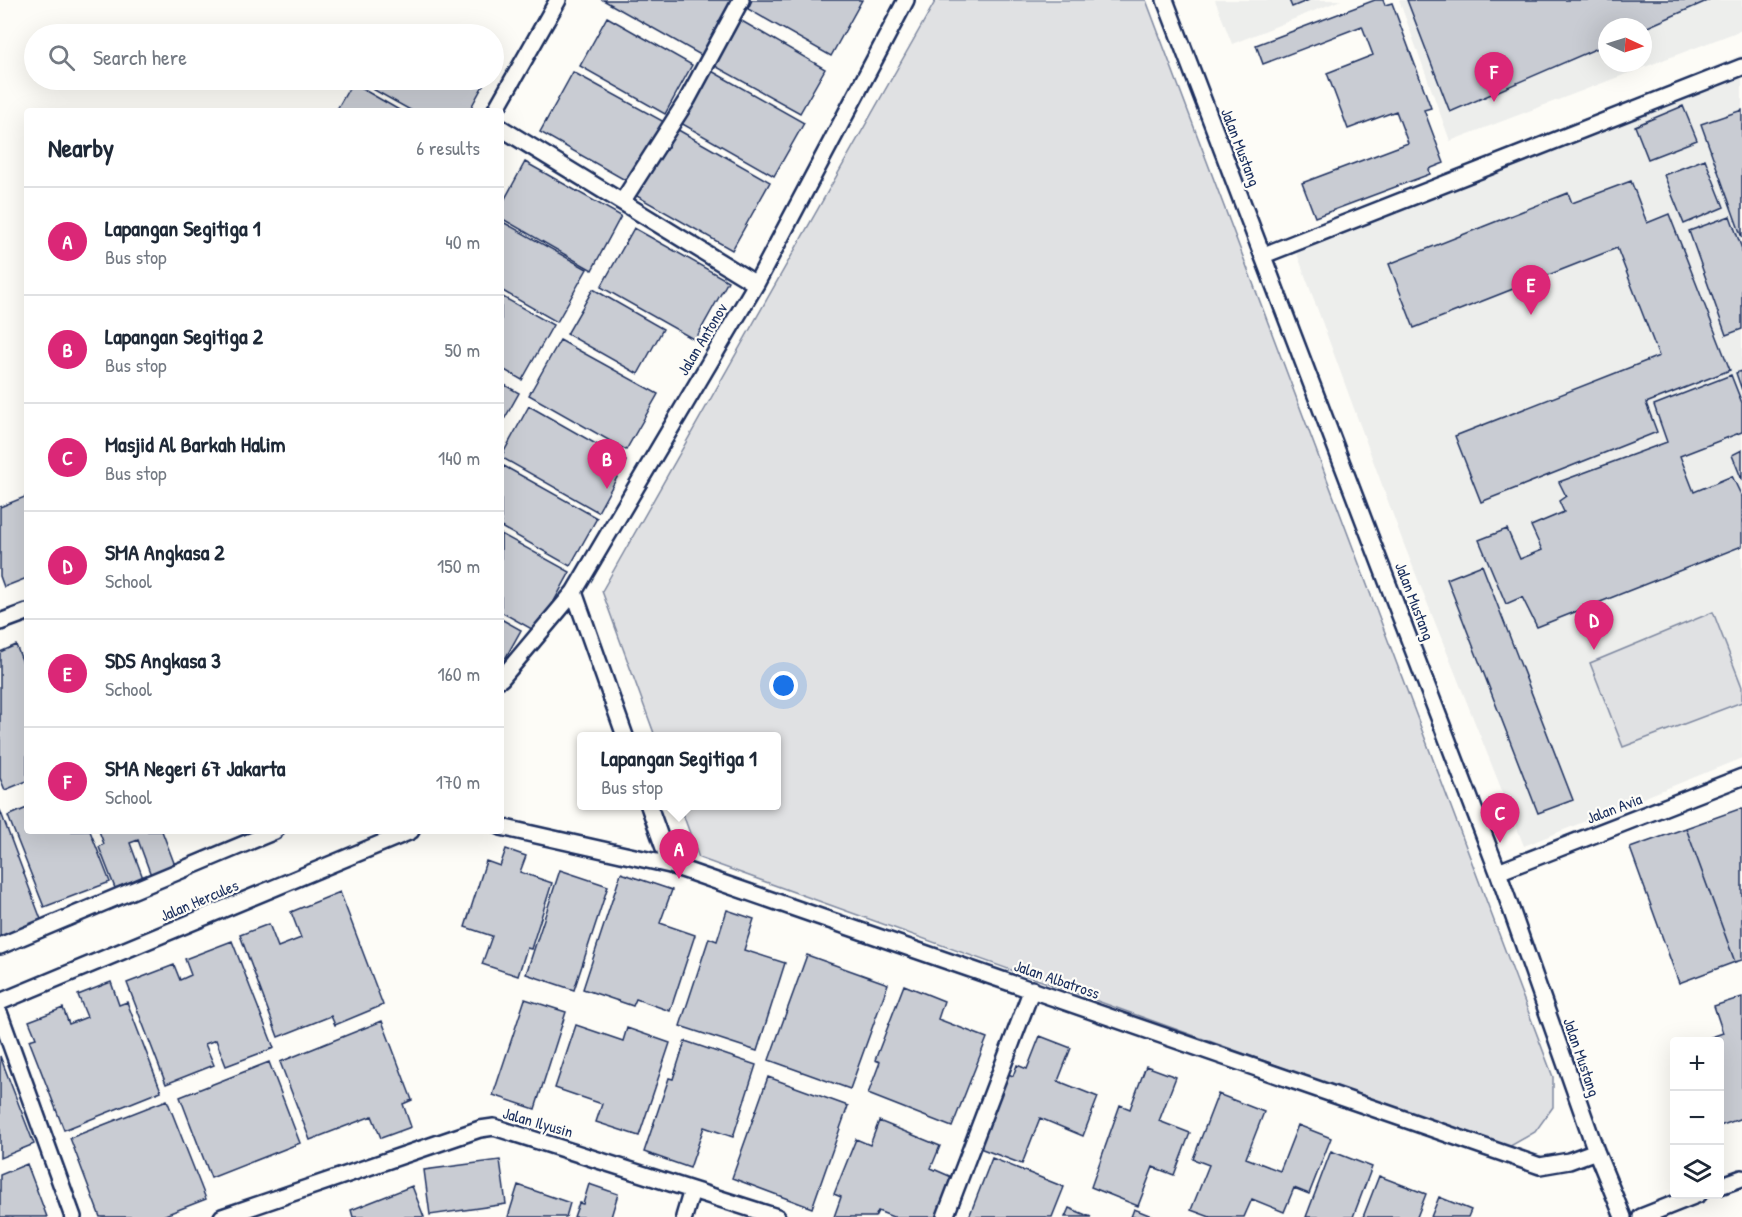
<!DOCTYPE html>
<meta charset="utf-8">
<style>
body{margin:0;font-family:"Patrick Hand",sans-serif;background:#f2f2f3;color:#1f2937}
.controls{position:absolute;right:18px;bottom:18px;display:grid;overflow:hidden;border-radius:6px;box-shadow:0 6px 24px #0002}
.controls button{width:54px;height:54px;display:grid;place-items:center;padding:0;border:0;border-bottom:2px solid #e0e1e3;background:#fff;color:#1f2937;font:30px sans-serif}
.compass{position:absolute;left:1598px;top:18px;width:54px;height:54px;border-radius:50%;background:#fff;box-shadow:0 6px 24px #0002;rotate:94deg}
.you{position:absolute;left:784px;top:686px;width:21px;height:21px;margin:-15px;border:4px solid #fff;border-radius:50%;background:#1a73e8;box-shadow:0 0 0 9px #1a73e833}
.badge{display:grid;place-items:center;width:39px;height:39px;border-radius:50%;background:#db2777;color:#fff;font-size:20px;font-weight:700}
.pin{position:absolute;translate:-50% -50px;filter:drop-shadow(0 2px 3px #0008)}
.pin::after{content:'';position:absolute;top:32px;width:21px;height:18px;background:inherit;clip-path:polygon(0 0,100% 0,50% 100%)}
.popup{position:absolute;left:577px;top:732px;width:204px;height:78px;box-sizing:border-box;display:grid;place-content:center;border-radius:6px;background:#fff;filter:drop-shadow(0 2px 4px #0005);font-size:20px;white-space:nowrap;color:#747a83}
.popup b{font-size:22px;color:#1f2937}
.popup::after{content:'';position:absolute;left:50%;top:100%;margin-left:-12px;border:12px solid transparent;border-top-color:#fff}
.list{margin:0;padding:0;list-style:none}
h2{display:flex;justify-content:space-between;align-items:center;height:78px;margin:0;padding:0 24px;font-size:26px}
h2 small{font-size:20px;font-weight:400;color:#747a83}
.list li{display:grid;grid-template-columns:39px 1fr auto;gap:18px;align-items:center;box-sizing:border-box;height:108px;padding:0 24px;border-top:2px solid #e0e1e3}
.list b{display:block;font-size:22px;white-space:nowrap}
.list p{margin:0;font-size:20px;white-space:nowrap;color:#747a83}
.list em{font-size:20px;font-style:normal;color:#747a83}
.icon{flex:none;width:33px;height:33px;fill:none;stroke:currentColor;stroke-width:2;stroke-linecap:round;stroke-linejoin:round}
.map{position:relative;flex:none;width:1742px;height:1217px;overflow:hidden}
.search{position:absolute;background:#fff;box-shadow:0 6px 24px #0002;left:24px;top:24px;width:480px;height:66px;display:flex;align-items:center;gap:15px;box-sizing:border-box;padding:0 21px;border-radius:33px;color:#747a83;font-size:22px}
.panel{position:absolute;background:#fff;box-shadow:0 6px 24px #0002;left:24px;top:108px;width:480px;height:726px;border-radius:6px}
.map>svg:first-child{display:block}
.built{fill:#edeeec;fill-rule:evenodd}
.green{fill:#e0e1e3;stroke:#7e88a0;stroke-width:1.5}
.building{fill:#c9ccd3;stroke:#1b2f5e;stroke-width:1.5}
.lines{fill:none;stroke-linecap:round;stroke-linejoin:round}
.lane-casing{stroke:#1b2f5e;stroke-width:20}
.lane{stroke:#fdfcf7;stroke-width:15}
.labels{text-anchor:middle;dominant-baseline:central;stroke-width:4.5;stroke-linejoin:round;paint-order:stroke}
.street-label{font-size:16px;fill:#1b2f5e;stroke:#fdfcf7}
</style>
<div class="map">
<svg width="1742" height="1217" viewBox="0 0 1742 1217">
<rect width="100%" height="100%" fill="#fdfcf7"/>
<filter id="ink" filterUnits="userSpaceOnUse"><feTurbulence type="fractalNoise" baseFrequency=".0167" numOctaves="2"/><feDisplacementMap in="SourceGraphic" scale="12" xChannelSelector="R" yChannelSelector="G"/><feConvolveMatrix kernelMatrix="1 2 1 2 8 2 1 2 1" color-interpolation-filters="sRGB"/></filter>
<g filter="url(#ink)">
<path class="built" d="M 1215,0 L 1341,0 L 1232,44 Z
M 1399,0 L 1742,0 L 1742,30 L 1450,141 ZM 1607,27 L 1643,27 L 1643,63 L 1607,63 Z
M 1742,55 L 1742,758 L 1524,846 L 1403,542 L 1292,240 Z"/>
<path class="green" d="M 936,0 L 1146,0 L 1553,1077 L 1553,1107 L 1535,1132 L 1507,1148 L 699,858 L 680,806 L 777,806 L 777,736 L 655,736 L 602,591 Z
M 1713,612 L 1742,687 L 1742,702 L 1623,747 L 1590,663 Z"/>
<path class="building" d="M 603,0 L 738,0 L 706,58 Z
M 752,0 L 862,0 L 831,56 L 748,9 Z
M 1289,0 L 1309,0 L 1292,7 Z
M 1375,0 L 1383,0 L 1385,5 L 1392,3 L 1431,108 L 1424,110 L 1444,163 L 1429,169 L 1430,174 L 1315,217 L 1302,183 L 1408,143 L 1396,111 L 1348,129 L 1327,73 L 1373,55 L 1362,26 L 1263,64 L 1256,45 Z
M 1407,0 L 1709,0 L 1643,29 L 1607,27 L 1607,44 L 1450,112 Z
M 607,17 L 692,65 L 665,114 L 580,66 Z
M 740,20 L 825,69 L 800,113 L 715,66 Z
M 401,29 L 411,34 L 398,34 Z
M 708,69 L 804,123 L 774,176 L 679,122 Z
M 573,72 L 666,123 L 632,184 L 540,132 Z
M 373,80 L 486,80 L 469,111 L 412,111 L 369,87 Z
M 352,83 L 401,111 L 336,111 Z
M 1683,106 L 1697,140 L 1648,159 L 1635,126 Z
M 1742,110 L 1742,238 L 1701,124 Z
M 673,127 L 770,182 L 732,250 L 635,195 Z
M 1705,159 L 1724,207 L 1684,224 L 1664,175 Z
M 525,162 L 621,216 L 592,270 L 501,218 L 501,206 Z
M 1631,181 L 1647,223 L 1669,214 L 1730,370 L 1646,403 L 1657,432 L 1481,502 L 1455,436 L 1659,356 L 1617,248 L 1414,328 L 1389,264 L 1568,193 L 1572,203 Z
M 1730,216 L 1742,249 L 1742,329 L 1726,335 L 1689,231 Z
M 501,221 L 587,269 L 557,322 L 501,290 Z
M 634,228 L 728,281 L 695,340 L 601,287 Z
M 593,289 L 663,329 L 638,374 L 567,334 Z
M 501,296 L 553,325 L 522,380 L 501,368 Z
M 560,340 L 658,394 L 626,450 L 529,395 Z
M 1742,371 L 1742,390 L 1736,373 Z
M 1731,375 L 1742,403 L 1742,432 L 1680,456 L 1694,492 L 1732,476 L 1742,497 L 1742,546 L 1537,627 L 1522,597 L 1506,604 L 1479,540 L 1507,529 L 1520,559 L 1542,550 L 1531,526 L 1564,512 L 1559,501 L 1566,496 L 1559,482 L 1667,442 L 1654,405 Z
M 501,383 L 519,393 L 501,425 Z
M 529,406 L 626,461 L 598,512 L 501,457 Z
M 1742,450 L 1742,480 L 1732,455 Z
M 504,466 L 597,518 L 570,566 L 501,527 L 501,471 Z
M 27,496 L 27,578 L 4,587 L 0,576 L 0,507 Z
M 501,534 L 570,572 L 537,632 L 501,612 Z
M 1482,565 L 1573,800 L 1538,813 L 1447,579 Z
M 501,619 L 521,630 L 501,666 Z
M 16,645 L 27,673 L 27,781 L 5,790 L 0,778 L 0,652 Z
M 27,808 L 27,831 L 90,831 L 110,882 L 44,907 L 8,816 Z
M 1742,808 L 1742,960 L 1735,962 L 1686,828 Z
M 0,810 L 42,922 L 0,938 Z
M 1686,828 L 1735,962 L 1679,983 L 1630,848 Z
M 99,831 L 162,831 L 176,868 L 152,878 L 138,840 L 130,843 L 143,878 L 115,888 L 99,847 L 104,844 Z
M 506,849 L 526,856 L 520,872 L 552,883 L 531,949 L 527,948 L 518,976 L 482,964 L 492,936 L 465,927 L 486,861 L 500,866 Z
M 560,870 L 608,886 L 574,990 L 526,974 Z
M 621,873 L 672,890 L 660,923 L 695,935 L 670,1011 L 636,999 L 633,1006 L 583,989 Z
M 340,892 L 383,1005 L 335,1025 L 331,1016 L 278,1037 L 240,935 L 269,924 L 278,947 L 301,938 L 291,912 Z
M 727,910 L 754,919 L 744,950 L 785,963 L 757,1051 L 680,1026 L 709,938 L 717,941 Z
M 232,941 L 274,1048 L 226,1066 L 216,1040 L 205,1044 L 214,1065 L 166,1084 L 127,983 L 174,965 L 180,980 L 191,975 L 185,959 Z
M 807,955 L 888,984 L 850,1089 L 769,1060 Z
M 111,982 L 119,1005 L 127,1002 L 161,1091 L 64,1130 L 29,1040 L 36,1038 L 29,1021 L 63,1008 L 69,1024 L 87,1017 L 78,995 Z
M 904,985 L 944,1001 L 938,1019 L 987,1038 L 952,1127 L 868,1094 L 880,1062 L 875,1060 Z
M 1742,997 L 1742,1118 L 1720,1126 L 1720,1042 L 1697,1042 L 1723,1033 L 1714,1006 Z
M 525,999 L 566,1012 L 535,1109 L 493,1095 Z
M 382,1021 L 412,1100 L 403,1104 L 411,1127 L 381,1138 L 372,1116 L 310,1140 L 280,1062 Z
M 576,1025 L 623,1041 L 627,1028 L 670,1043 L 639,1136 L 596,1122 L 602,1104 L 555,1088 Z
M 1040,1036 L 1071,1048 L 1058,1081 L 1098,1097 L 1083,1136 L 1040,1118 L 1022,1164 L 977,1147 L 1006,1073 L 1013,1076 L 1017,1065 L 1027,1069 Z
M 685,1041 L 756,1065 L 733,1137 L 704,1127 L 690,1168 L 644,1152 L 669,1078 L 673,1079 Z
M 0,1056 L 34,1144 L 0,1158 Z
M 269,1062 L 300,1143 L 211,1178 L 180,1097 Z
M 1146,1066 L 1176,1077 L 1159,1121 L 1190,1133 L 1174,1175 L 1153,1167 L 1138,1206 L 1091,1187 L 1120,1105 L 1130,1109 Z
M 768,1077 L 848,1106 L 812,1208 L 732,1178 Z
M 1218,1094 L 1264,1112 L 1246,1158 L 1280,1171 L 1298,1125 L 1331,1138 L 1309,1194 L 1294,1188 L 1284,1212 L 1252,1199 L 1244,1217 L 1210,1217 L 1191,1210 L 1209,1165 L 1193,1159 Z
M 167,1100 L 206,1199 L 160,1217 L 100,1217 L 70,1138 Z
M 879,1121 L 940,1146 L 931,1168 L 954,1178 L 939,1217 L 893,1217 L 878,1211 L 875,1217 L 834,1217 L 841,1197 L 834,1194 L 856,1139 L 870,1145 Z
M 1331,1151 L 1372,1167 L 1353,1217 L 1306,1217 Z
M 992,1158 L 1064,1187 L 1052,1217 L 969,1217 Z
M 500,1160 L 506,1204 L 430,1215 L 424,1170 Z
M 27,1164 L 47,1217 L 0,1217 L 0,1175 Z
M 1379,1176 L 1426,1194 L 1417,1217 L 1363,1217 Z
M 589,1184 L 618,1194 L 611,1217 L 574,1217 L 579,1203 L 583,1204 Z
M 518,1185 L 570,1203 L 566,1217 L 508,1217 Z
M 412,1186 L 424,1217 L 353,1217 L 351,1210 Z
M 1439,1197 L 1471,1210 L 1468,1217 L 1431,1217 Z
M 1069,1208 L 1091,1217 L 1065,1217 Z
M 1134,1209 L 1154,1217 L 1131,1217 Z"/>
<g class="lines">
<g class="lane-casing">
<path id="lane" d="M 1165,0 L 1498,872 L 1596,1151 L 1623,1217
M 495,111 L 558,0
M 501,128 L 756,284
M 622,202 L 687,100 L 741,0
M 1264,255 L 1742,67
M 574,592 L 625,736
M 0,622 L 27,612
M 501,679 L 574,592 L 756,284 L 906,0
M 649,806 L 670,865
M 501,827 L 670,865 L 1540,1166 L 1569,1161 L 1596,1151
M 1498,872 L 1742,777
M 0,946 L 275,831
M 0,1002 L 411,831
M 0,1015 L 73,1217
M 1720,1186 L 1742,1178
M 222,1217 L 480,1129 L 494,1127 L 777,1217
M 684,1217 L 692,1190
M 945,1217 L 1032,989
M 1641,1217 L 1699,1194"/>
</g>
<use href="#lane" class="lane"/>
</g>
</g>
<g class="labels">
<g class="street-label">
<text transform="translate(1241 147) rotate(69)">Jalan Mustang</text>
<text transform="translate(702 339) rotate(-59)">Jalan Antonov</text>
<text transform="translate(1415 601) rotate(69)">Jalan Mustang</text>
<text transform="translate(1614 808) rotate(-21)">Jalan Avia</text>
<text transform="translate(199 900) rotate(-23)">Jalan Hercules</text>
<text transform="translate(1057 979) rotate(19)">Jalan Albatross</text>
<text transform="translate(1582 1057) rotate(71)">Jalan Mustang</text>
<text transform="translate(538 1122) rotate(16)">Jalan Ilyusin</text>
</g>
</g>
</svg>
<div class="controls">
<button>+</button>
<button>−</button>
<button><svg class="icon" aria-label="layers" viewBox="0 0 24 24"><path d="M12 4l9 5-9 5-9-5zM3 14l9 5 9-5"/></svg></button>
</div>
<svg class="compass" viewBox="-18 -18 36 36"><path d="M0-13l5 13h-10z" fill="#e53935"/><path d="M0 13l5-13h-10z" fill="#747a83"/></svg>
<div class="you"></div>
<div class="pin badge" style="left:679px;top:879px">A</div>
<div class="popup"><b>Lapangan Segitiga 1</b>Bus stop</div>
<div class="pin badge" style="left:607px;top:489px">B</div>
<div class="pin badge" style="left:1500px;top:843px">C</div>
<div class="pin badge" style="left:1594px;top:650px">D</div>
<div class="pin badge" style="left:1531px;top:315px">E</div>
<div class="pin badge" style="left:1494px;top:102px">F</div>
<div class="search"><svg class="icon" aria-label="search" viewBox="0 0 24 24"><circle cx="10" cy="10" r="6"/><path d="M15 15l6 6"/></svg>Search here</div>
<section class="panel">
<h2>Nearby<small>6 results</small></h2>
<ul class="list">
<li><span class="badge">A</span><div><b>Lapangan Segitiga 1</b><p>Bus stop</p></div><em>40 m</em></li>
<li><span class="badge">B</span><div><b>Lapangan Segitiga 2</b><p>Bus stop</p></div><em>50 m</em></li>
<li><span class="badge">C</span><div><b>Masjid Al Barkah Halim</b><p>Bus stop</p></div><em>140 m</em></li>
<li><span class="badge">D</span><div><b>SMA Angkasa 2</b><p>School</p></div><em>150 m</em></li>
<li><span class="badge">E</span><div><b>SDS Angkasa 3</b><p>School</p></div><em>160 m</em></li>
<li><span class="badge">F</span><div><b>SMA Negeri 67 Jakarta</b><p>School</p></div><em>170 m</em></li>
</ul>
</section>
</div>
